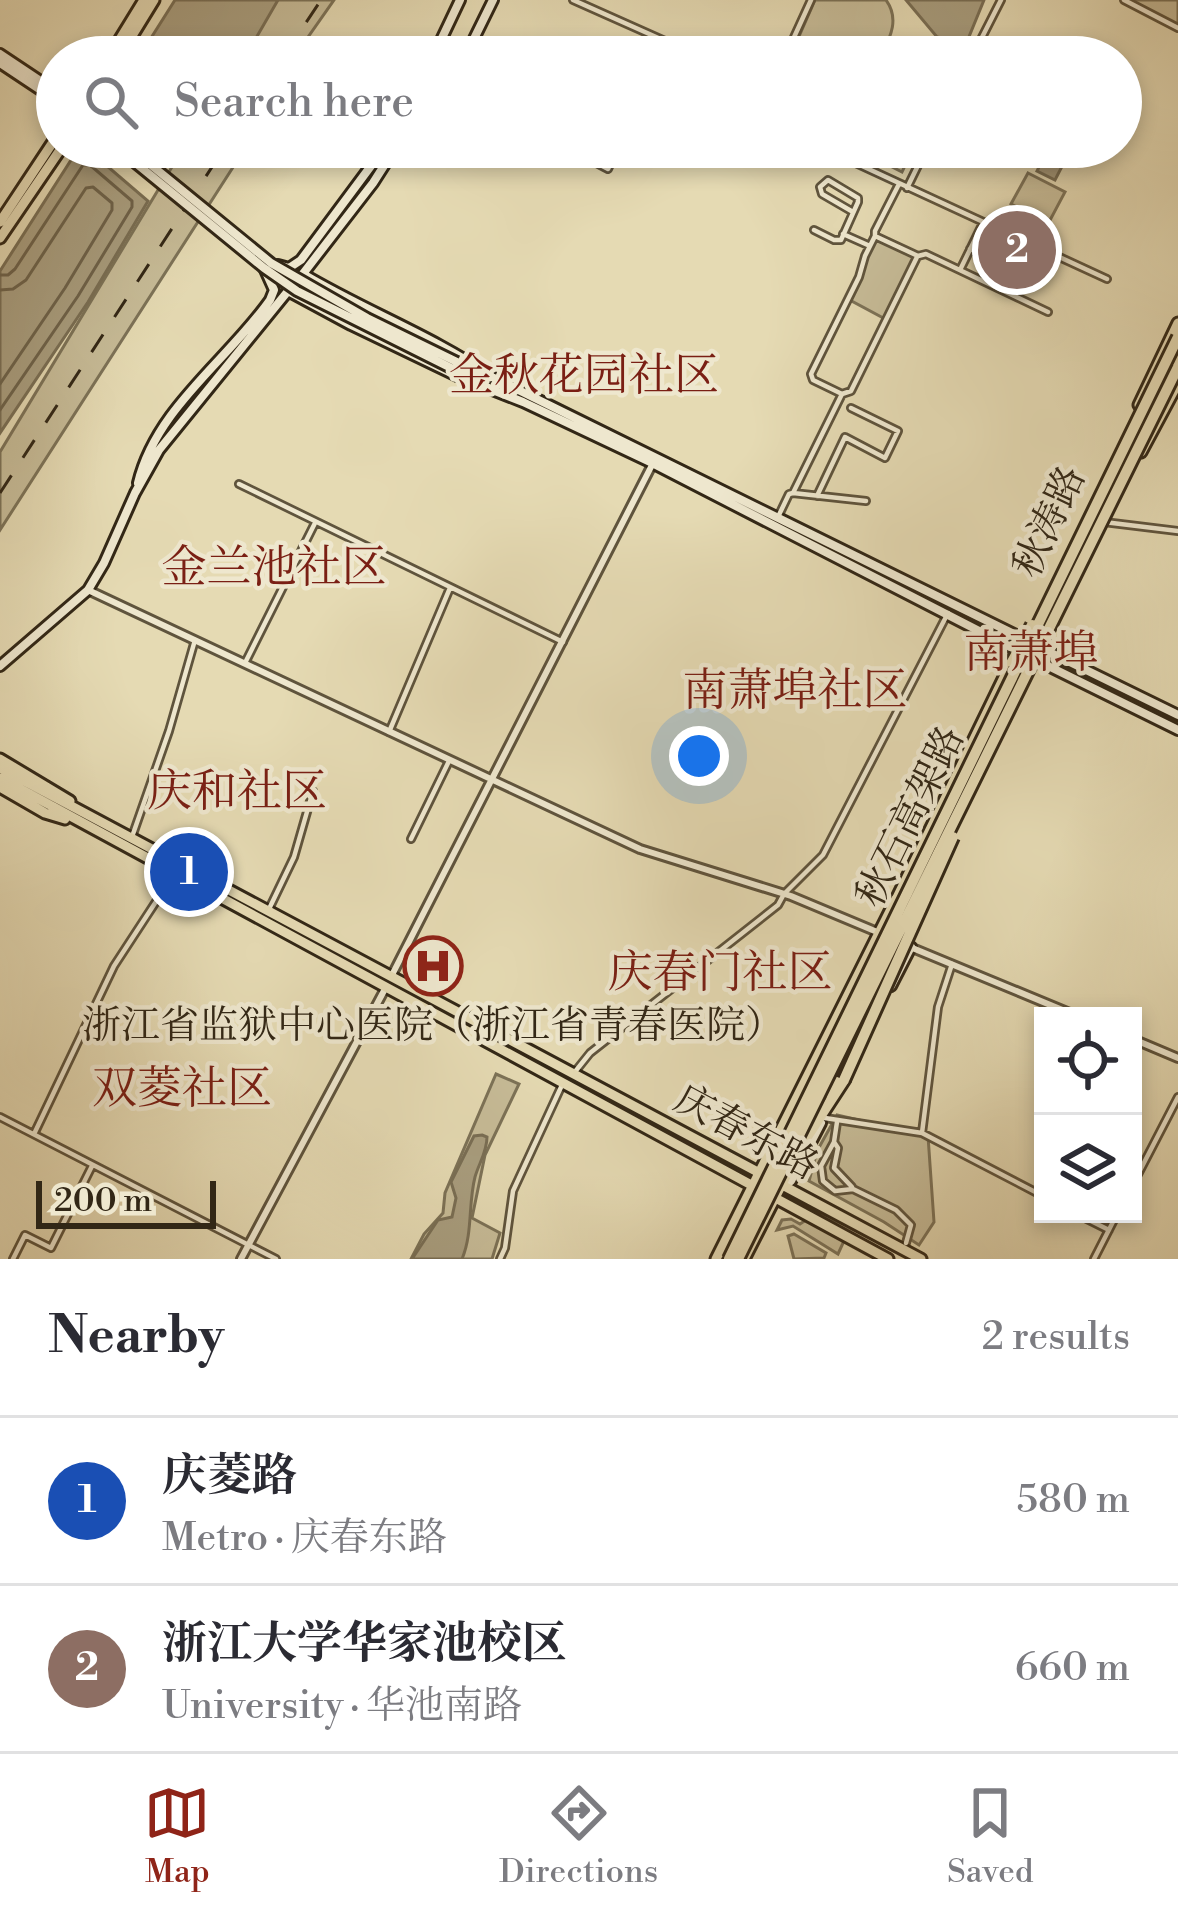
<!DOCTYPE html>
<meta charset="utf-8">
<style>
body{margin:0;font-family:"Libre Bodoni","Noto Serif SC",serif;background:#f7f7f7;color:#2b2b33}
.controls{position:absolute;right:36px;bottom:36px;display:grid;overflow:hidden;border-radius:0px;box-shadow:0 6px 18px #0003}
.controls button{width:108px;height:108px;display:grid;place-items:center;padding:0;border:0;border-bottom:3px solid #e1e1e2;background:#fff;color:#2b2b33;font:60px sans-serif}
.scale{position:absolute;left:36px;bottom:30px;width:180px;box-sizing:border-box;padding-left:12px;border:6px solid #322716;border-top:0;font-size:33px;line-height:42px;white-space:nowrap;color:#322716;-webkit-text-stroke:9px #eee7ce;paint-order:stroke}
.you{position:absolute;left:699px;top:756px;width:42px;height:42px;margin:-30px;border:9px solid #fff;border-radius:50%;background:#1a73e8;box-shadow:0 0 0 18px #1a73e833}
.badge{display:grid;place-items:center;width:78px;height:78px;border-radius:50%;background:#8f2418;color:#fff;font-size:39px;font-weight:700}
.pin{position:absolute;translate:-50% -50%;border:6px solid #fff;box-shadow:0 3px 12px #0006}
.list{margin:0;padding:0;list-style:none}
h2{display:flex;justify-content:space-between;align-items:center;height:156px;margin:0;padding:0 48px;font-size:51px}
h2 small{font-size:39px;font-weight:400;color:#7c7c81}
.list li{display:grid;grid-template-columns:78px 1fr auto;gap:36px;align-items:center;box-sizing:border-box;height:168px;padding:0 48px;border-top:3px solid #e1e1e2}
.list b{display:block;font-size:45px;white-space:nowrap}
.list p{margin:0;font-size:39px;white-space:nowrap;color:#7c7c81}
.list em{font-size:39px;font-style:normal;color:#7c7c81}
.icon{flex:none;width:66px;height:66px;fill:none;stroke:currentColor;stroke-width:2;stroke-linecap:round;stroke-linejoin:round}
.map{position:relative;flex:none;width:1178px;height:1259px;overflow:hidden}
.search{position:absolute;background:#fff;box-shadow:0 6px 18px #0003;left:36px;right:36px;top:36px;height:132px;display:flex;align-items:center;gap:30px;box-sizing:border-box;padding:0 42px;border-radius:66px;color:#7c7c81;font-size:45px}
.sheet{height:492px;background:#fff}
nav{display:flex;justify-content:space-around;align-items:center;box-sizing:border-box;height:168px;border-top:3px solid #e1e1e2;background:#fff;font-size:33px;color:#7c7c81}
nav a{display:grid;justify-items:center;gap:6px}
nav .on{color:#8f2418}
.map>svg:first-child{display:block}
.green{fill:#c7bc98;stroke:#7c7257;stroke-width:3}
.water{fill:#a89d7e;stroke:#796e54;stroke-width:3}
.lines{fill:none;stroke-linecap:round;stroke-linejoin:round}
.shore{stroke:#6d624a;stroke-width:3}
.pedestrian-casing{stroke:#5f543d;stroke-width:10}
.minor-casing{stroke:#5f543d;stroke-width:10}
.tertiary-casing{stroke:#5f543d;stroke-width:12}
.secondary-casing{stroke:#322716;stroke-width:14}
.primary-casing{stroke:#322716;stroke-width:15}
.trunk-casing{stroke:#322716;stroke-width:16}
.pedestrian{stroke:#eee7ce;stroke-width:4.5}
.minor{stroke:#eee7ce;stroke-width:4.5}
.tertiary{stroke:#eee7ce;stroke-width:6}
.secondary{stroke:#eee7ce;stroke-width:8}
.primary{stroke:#e5dab3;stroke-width:9}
.trunk{stroke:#e5dab3;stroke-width:10}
.rail{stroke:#322716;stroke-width:3;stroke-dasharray:21 21;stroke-linecap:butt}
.secondary-bridge-casing{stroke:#322716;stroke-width:14;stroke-linecap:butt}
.trunk-bridge-casing{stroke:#322716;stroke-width:16;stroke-linecap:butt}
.secondary-bridge{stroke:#eee7ce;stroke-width:8}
.trunk-bridge{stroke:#e5dab3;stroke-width:10}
.labels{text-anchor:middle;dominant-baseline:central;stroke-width:9;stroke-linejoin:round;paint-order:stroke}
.street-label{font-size:39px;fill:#322716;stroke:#eee7ce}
.poi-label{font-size:39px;fill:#322716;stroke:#eee7ce}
.quarter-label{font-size:45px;fill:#7a1f14;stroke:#eee7ce}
</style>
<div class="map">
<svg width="1178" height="1259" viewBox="0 0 1178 1259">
<rect width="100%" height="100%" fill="#e5dab3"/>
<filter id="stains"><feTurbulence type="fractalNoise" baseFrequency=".00167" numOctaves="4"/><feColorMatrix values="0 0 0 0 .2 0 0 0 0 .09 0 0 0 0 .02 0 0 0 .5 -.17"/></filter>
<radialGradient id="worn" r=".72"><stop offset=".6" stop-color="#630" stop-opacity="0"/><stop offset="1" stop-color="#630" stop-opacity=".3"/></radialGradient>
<path class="green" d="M 271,0 L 334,0 L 294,57 L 237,57 Z
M 815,0 L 886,0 C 900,19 890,38 881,57 L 790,57 Z
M 1125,0 L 1178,0 L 1178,28 Z
M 184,147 L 246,147 L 0,530 L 0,452 Z
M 853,147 L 914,147 L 902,172 Z
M 1028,173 L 1065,192 L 1048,224 L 1011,204 Z
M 875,236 L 918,256 L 887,320 L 848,299 Z
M 496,1074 L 519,1084 L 485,1155 L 472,1218 L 500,1233 L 492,1259 L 411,1259 L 424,1234 L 443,1213 L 445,1193 Z
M 837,1115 L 928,1136 L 934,1222 L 919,1245 L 884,1222 L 809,1181 L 817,1151 Z
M 791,1219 L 800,1224 L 806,1220 L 844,1241 L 838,1254 L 793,1226 L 777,1230 L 782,1220 Z
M 794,1234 L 826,1253 L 824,1258 L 794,1259 L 788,1236 Z"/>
<path class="water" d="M 175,0 L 278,0 L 245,57 L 139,57 Z
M 906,0 L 984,0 L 966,44 L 937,37 Z
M 1049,147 L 1072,147 L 1055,180 L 1037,171 Z
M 86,148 L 148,201 L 88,302 L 0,433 L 0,271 L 73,157 L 80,150 Z
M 482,1135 L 487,1137 C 487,1152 479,1163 475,1177 C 468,1204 473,1233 462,1259 L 412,1259 L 438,1220 L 452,1217 L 456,1198 L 451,1182 L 474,1136 Z"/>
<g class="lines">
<path class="shore" d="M 0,275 L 8,275 L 15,269 L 83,165 L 90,165 L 132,201 L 132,207 L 78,296 L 0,410
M 0,290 L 13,289 L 26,280 L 86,188 L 93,187 L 112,203 L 112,210 L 65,288 L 0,384"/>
<g class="pedestrian-casing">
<path id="pedestrian" d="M 837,1122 L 834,1142 L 821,1166 L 823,1181 L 835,1191 L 853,1189 L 896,1210 L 911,1225 L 906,1243
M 834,1142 L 838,1148 L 834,1168 L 852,1187"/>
</g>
<g class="minor-casing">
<path id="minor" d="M 573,0 L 701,57
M 1124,0 L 1178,28
M 785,57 L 811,0
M 972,57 L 1001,0
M 566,147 L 608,169 L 618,147
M 821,147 L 1107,279
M 598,163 L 605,147
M 907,188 L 927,147
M 814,230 L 834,240 L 841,240 L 858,202 L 858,198 L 828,180 L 820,187 L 822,194 L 853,212
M 843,234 L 870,246
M 875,236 L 875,231 L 899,184
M 970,249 L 1014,268
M 960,270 L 983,223
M 1004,291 L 1027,243
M 842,394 L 813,380 L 811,374 L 859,277 L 865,256 L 875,236 L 918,256 L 926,254 L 1048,312
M 239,484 L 563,642
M 793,493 L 842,394 L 851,391 L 917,257
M 817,496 L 845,437 L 885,458 L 898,431 L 851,408
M 778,517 L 789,494 L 793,493 L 866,501
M 1104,522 L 1178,531
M 245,663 L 315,523
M 389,732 L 450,588
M 133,834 L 169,731 L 195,640
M 411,839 L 449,761
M 269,909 L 294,857 L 313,791
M 574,1073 L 590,1053 L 778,905 L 784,894 L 823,855 L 948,613
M 0,1117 L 276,1259
M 825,1118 L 922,1133 L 1043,1196
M 35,1132 L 114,966 L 174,874
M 922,1133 L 938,1007 L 952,964
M 1133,1184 L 1178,1097
M 1077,1214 L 1109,1230
M 13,1259 L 25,1235 L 51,1248 L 92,1166
M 500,1259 L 505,1248 L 513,1191 L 562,1085
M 1094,1259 L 1117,1214"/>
</g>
<g class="tertiary-casing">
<path id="tertiary" d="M 88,590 L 640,849 L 791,896 L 882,934
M 910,947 L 1077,1016
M 392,975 L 653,463
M 1133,1039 L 1178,1058
M 241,1259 L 386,987"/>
</g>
<g class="secondary-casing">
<path id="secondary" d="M 0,54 L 57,92
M 433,57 L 460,0
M 465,57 L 493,0
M 0,63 L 57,101
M 278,265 L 289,268 L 301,260 L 385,147
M 303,274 C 365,311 433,336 492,377 L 1024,639
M 302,275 L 373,183 L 396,147
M 288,291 L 351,325 L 457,376 L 523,402 L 652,463 L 1018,651
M 138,483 C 156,408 228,360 270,300 L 274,290 L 265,270
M 1037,646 L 1178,715
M 1032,658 L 1178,730
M 0,666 L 88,590 L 104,563 L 135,493 L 159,450 L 288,291
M 891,986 L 911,947
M 782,1185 L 791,1181 L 821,1123"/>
</g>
<g class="primary-casing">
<path id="primary" d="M 109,57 L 144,0
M 119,57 L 154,0
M 0,222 L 57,136
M 0,238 L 62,147
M 1139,405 L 1178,323
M 1141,452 L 1178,383
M 0,759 L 70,801
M 0,768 L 921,1259
M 0,778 L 888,1259
M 0,787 L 45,813 L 65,819
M 829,1094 L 866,1018
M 716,1259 L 896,899
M 744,1259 L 804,1141"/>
</g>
<g class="trunk-casing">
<path id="trunk" d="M 894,905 L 1012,662
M 801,1146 L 844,1080"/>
</g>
<use href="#pedestrian" class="pedestrian"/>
<use href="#minor" class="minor"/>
<use href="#tertiary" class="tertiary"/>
<use href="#secondary" class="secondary"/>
<use href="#primary" class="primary"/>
<use href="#trunk" class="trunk"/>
<path class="rail" d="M 283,57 L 321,0
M 0,493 L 225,147"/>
<g class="secondary-bridge-casing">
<path id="secondary-bridge" d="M 116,147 L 264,268 L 297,291 L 455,370
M 129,147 L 271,263 L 367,318 L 457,362"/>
</g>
<g class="trunk-bridge-casing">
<path id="trunk-bridge" d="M 1012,662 L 1032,625
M 844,1080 L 953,837
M 729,1259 L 1178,337
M 738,1259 L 1178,367"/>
</g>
<use href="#secondary-bridge" class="secondary-bridge"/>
<use href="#trunk-bridge" class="trunk-bridge"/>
</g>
<defs>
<g id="hospital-ring" transform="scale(3)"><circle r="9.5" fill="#eee7ce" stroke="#8f2418" stroke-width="1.5"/><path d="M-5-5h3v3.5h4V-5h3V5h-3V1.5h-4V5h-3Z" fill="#8f2418"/></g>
</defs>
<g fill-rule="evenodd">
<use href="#hospital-ring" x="433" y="966"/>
</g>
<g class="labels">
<g class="street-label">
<text transform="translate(1050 522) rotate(-65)">秋涛路</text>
<text transform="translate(911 817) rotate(-64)">秋石高架路</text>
<text transform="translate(746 1133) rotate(28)">庆春东路</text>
</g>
<g class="poi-label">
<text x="433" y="1026">浙江省监狱中心医院（浙江省青春医院）</text>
</g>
<g class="quarter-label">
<text x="584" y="376">金秋花园社区</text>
<text x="274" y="568">金兰池社区</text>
<text x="1031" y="653">南萧埠</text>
<text x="795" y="691">南萧埠社区</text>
<text x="237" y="792">庆和社区</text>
<text x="720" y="973">庆春门社区</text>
<text x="182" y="1089">双菱社区</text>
</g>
</g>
<rect width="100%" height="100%" filter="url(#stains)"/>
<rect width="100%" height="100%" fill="url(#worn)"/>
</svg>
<div class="controls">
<button><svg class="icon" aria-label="locate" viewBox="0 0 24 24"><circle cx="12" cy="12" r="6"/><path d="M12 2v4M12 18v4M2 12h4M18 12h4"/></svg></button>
<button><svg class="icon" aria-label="layers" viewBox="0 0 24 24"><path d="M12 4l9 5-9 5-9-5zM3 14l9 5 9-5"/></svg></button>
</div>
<div class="scale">200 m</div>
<div class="you"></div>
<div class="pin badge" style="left:189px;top:872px;background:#1a4fb4">1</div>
<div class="pin badge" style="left:1017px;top:250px;background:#8d6e63">2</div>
<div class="search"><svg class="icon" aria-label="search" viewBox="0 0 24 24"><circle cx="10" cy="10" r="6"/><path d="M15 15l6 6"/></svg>Search here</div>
</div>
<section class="sheet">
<h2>Nearby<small>2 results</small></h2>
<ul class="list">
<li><span class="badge" style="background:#1a4fb4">1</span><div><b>庆菱路</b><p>Metro · 庆春东路</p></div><em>580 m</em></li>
<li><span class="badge" style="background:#8d6e63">2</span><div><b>浙江大学华家池校区</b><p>University · 华池南路</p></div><em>660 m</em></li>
</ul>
</section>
<nav>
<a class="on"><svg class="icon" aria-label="map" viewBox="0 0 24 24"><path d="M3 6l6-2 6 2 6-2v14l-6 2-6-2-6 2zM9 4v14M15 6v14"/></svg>Map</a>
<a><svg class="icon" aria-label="directions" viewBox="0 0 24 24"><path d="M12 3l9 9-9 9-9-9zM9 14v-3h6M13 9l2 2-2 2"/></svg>Directions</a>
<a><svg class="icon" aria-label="saved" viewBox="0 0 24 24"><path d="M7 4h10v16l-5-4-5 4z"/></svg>Saved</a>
</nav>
